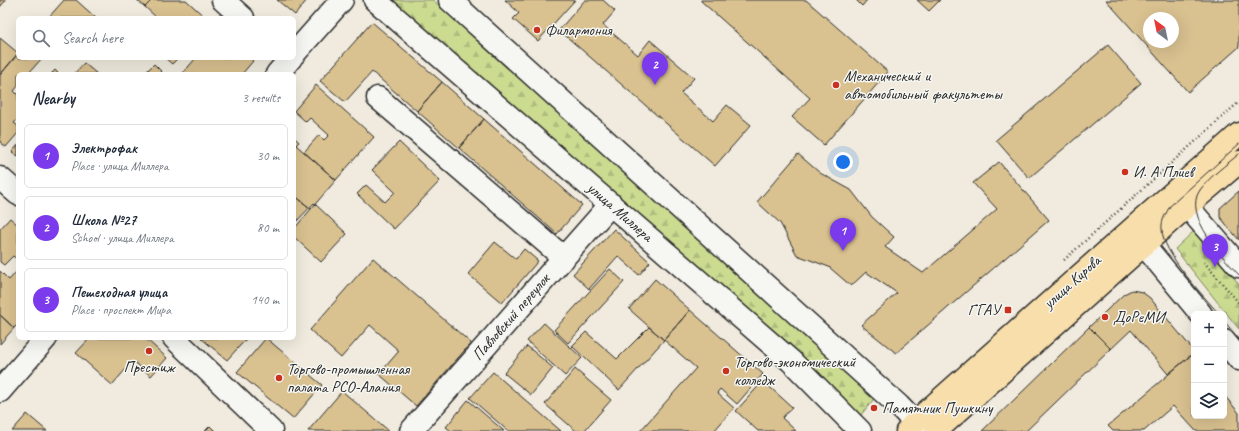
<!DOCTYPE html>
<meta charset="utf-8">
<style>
body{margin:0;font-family:Caveat,sans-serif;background:#f6f6f7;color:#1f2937}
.controls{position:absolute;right:12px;bottom:12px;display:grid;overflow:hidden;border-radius:6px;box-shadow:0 4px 16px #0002}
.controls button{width:36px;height:36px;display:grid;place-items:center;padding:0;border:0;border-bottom:1px solid #e0e1e3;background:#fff;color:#1f2937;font:20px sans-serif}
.compass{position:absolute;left:1143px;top:12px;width:36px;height:36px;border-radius:50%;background:#fff;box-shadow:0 4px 16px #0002;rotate:327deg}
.you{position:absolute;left:843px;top:162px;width:14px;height:14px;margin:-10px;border:3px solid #fff;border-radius:50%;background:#1a73e8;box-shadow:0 0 0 6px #1a73e833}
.badge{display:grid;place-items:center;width:26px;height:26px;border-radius:50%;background:#7c3aed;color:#fff;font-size:13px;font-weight:700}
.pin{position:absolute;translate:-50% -33px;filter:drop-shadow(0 1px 2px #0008)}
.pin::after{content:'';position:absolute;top:21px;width:14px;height:12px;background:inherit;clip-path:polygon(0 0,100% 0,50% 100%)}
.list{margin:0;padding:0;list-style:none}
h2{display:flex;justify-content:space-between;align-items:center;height:52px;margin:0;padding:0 16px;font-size:17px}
h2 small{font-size:13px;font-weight:400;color:#747a83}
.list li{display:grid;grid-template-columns:26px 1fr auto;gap:12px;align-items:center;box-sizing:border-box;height:64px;margin:0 8px 8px;padding:0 8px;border:1px solid #e0e1e3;border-radius:6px}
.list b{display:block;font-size:15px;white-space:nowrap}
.list p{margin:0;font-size:13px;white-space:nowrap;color:#747a83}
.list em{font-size:13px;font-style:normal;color:#747a83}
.icon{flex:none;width:22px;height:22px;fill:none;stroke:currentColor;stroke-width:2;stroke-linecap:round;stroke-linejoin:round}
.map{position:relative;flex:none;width:1239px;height:431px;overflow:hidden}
.search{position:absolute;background:#fff;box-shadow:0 4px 16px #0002;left:16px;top:16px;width:280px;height:44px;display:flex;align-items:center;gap:10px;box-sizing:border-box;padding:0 14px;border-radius:6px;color:#747a83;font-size:15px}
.panel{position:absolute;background:#fff;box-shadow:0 4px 16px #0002;left:16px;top:72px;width:280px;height:268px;border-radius:6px}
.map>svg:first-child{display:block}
.forest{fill:url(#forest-firs);stroke:#7b845e}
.building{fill:#d9c190;stroke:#2b2b2b;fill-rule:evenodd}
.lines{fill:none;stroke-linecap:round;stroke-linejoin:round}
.minor-casing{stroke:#2b2b2b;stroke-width:25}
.major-casing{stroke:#2b2b2b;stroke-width:25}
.path{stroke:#2b2b2b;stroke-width:2.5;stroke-dasharray:1 3;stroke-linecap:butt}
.minor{stroke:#f6f6f2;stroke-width:22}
.major{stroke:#f8deab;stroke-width:22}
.tram{stroke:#2b2b2b;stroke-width:1}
.poi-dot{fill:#c8321e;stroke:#f6f6f2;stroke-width:1.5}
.labels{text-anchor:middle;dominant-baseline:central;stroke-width:3;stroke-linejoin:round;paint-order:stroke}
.poi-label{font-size:16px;fill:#2b2b2b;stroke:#f6f6f2;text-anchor:start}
.street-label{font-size:16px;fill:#2b2b2b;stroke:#f6f6f2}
</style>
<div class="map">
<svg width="1239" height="431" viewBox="0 0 1239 431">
<defs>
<pattern id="forest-firs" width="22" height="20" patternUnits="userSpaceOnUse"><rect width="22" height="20" fill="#cbdc91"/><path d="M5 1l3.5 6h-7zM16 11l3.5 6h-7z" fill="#aebd7d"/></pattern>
</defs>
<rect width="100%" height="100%" fill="#f0ebde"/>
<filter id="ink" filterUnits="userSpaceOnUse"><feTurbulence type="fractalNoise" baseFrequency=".025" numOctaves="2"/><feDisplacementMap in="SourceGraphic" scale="8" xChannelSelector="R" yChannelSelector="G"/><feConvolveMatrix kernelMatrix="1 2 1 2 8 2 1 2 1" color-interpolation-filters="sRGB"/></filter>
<g filter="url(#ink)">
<path class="forest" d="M 391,0 L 433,0 L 877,395 L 860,416 Z
M 1194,231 L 1239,284 L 1239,329 L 1175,249 Z"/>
<path class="building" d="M 0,0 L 6,0 L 0,7 Z
M 64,0 L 76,0 L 95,17 L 95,18 L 48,18 Z
M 137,0 L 152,0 L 145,7 Z
M 152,0 L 186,0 L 206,18 L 157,18 L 145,7 Z
M 277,0 L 307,0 L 295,15 Z
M 505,0 L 575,0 L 538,41 L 513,19 L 519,13 Z
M 585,0 L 603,0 L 615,11 L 603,25 L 638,55 L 650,40 L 694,78 L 681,93 L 713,121 L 727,105 L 751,125 L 715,166 L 559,30 Z
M 701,0 L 806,0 L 888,72 L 824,145 L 792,117 L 810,98 L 701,1 Z
M 856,0 L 867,0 L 862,6 Z
M 917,0 L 940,0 L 929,11 Z
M 1106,0 L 1239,0 L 1239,47 L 1188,92 ZM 1149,18 L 1173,18 L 1173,42 L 1149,42 Z
M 372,22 L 442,82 L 417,111 L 372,72 L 345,102 L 320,81 Z
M 0,38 L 18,53 L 0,75 Z
M 1108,45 L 1141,83 L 1029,178 L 996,140 Z
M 18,54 L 18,58 L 42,58 L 28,74 L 18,74 L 18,86 L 14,91 L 18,95 L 18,119 L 14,123 L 18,126 L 18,133 L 6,147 L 0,142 L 0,75 Z
M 165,58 L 178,58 L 172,64 Z
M 196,58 L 250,58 L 253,61 L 242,74 L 182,74 Z
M 84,63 L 97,74 L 74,74 Z
M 154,64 L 162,72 L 160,74 L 144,74 Z
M 55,70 L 59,74 L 51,74 Z
M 442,82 L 484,119 L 459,148 L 417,111 Z
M 316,85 L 374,137 L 336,180 L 304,152 L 319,135 L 324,140 L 329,135 L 310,118 L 306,122 L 294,111 Z
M 484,119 L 582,205 L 557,234 L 459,148 Z
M 294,137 L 299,142 L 296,145 L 336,180 L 311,209 L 294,195 Z
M 399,142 L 440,181 L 394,229 L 357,194 L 366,185 L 385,202 L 395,192 L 372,170 Z
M 18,145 L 18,156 L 12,152 Z
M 798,154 L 820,173 L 851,190 L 872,217 L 894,237 L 885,247 L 923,273 L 997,209 L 973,183 L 999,162 L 1049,220 L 896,353 L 861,325 L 897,293 L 866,272 L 851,286 L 829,267 L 797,255 L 780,223 L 757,202 Z
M 1239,191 L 1239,240 L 1220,217 L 1220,208 Z
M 294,195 L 311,209 L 294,229 Z
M 314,203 L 347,234 L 321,262 L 294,237 L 294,224 Z
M 10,218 L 18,225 L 18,260 L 13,256 L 4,265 L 0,262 L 0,229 Z
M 614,229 L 650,262 L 639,275 L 618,256 L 589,289 L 573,274 Z
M 495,242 L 516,259 L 524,249 L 538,261 L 502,303 L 468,274 Z
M 373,258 L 471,343 L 416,406 L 379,374 L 399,351 L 370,325 L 341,358 L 310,330 Z
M 610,269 L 624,282 L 568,343 L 554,330 Z
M 18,270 L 18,324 L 14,328 L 0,315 L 0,271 L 9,280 Z
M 655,279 L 690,310 L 664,340 L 629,309 Z
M 1132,290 L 1142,292 L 1150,298 L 1194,351 L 1194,353 L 1168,374 L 1131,330 L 1111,349 L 1089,327 L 1124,294 Z
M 690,310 L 763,374 L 737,404 L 720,389 L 717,393 L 734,408 L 714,431 L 640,431 L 696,368 L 664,340 Z
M 0,315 L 14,328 L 0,344 Z
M 544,323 L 582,358 L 565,376 L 527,341 Z
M 649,327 L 664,340 L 619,390 L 572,346 L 586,332 L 617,359 Z
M 1089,327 L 1111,349 L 1026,431 L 982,431 Z
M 90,338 L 145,338 L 167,358 L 151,376 L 133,361 L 112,385 L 76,353 Z
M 201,338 L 247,338 L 227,360 Z
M 266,338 L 322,385 L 293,419 L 237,372 Z
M 527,346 L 553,368 L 531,395 L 504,373 Z
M 1190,356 L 1194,360 L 1194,416 L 1224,416 L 1224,395 L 1239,413 L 1239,430 L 1237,431 L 1196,431 L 1173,406 L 1144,431 L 1113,431 L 1108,426 Z
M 575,369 L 611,400 L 584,431 L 576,431 L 545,404 Z
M 493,372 L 561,431 L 508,431 L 470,398 Z
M 763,381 L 792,407 L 782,418 L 796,431 L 758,431 L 736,411 Z
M 342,391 L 389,431 L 308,431 Z
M 468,400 L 504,431 L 451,431 L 446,427 Z
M 27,414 L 47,431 L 12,431 Z
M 210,426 L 215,431 L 205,431 Z"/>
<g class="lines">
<g class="minor-casing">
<path id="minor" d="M 223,0 L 243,18
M 375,0 L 791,361 L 860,431
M 450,0 L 899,406 L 923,431
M 294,54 L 342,0
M 277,74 L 291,58
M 378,98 L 564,258
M 0,178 L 18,194
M 1187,206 L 1239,266
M 1144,245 L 1201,314
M 174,338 L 271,431
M 1224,341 L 1239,359
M 0,391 L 46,338
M 411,431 L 611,204"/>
</g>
<g class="major-casing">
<path id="major" d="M 907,431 L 915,422 L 1239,134
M 936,431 L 1187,206 L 1239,162"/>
</g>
<path class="path" d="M 1064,260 L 1239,102
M 1204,262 L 1239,303"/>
<use href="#minor" class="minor"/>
<use href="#major" class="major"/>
<path class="tram" d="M 1239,154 C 1226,165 1210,176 1200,190 C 1182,215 1224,258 1239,275
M 1219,314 C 1203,295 1162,253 1162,229 C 1161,220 1166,214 1170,206 L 1239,144
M 1224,321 L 1239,339"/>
</g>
</g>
<g class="poi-dot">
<circle cx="537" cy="30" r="4"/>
<circle cx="836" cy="85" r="4"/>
<circle cx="1125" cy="172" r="4"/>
<rect x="1004" y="306" width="8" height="8" rx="2"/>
<circle cx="1105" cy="317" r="4"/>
<circle cx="149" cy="351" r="4"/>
<circle cx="726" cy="371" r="4"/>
<circle cx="279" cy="378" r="4"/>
<circle cx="874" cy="408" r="4"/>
</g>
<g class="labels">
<g class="poi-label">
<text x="545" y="30">Филармония</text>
<text x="844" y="76">Механический и<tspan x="844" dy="18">автомобильный факультеты</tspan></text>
<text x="1133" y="172">И. А Плиев</text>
<text x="1000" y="310" text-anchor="end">ГГАУ</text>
<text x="1113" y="317">ДоРеМИ</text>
<text x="734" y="362">Торгово-экономический<tspan x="734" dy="18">колледж</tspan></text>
<text x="149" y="367" text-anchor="middle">Престиж</text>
<text x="287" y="369">Торгово-промышленная<tspan x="287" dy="18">палата РСО-Алания</tspan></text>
<text x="882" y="408">Памятник Пушкину</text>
</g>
<g class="street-label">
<text transform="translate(620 212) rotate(41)">улица Миллера</text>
<text transform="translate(1072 282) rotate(-42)">улица Кирова</text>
<text transform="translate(511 317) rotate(-49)">Павловский переулок</text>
</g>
</g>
</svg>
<div class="controls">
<button>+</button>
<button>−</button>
<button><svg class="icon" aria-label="layers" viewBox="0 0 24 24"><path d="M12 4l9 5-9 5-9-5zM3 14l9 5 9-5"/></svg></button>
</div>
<svg class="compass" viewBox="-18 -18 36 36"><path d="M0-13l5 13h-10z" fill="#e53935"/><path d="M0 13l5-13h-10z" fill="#747a83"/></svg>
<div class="you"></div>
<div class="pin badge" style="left:843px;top:251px">1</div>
<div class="pin badge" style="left:655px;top:85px">2</div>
<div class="pin badge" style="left:1215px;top:267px">3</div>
<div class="search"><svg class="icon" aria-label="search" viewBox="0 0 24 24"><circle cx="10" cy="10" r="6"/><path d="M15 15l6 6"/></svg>Search here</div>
<section class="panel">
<h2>Nearby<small>3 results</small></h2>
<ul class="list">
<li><span class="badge">1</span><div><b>Электрофак</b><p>Place · улица Миллера</p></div><em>30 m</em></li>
<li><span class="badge">2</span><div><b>Школа №27</b><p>School · улица Миллера</p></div><em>80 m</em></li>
<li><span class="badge">3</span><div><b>Пешеходная улица</b><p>Place · проспект Мира</p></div><em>140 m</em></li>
</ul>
</section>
</div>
